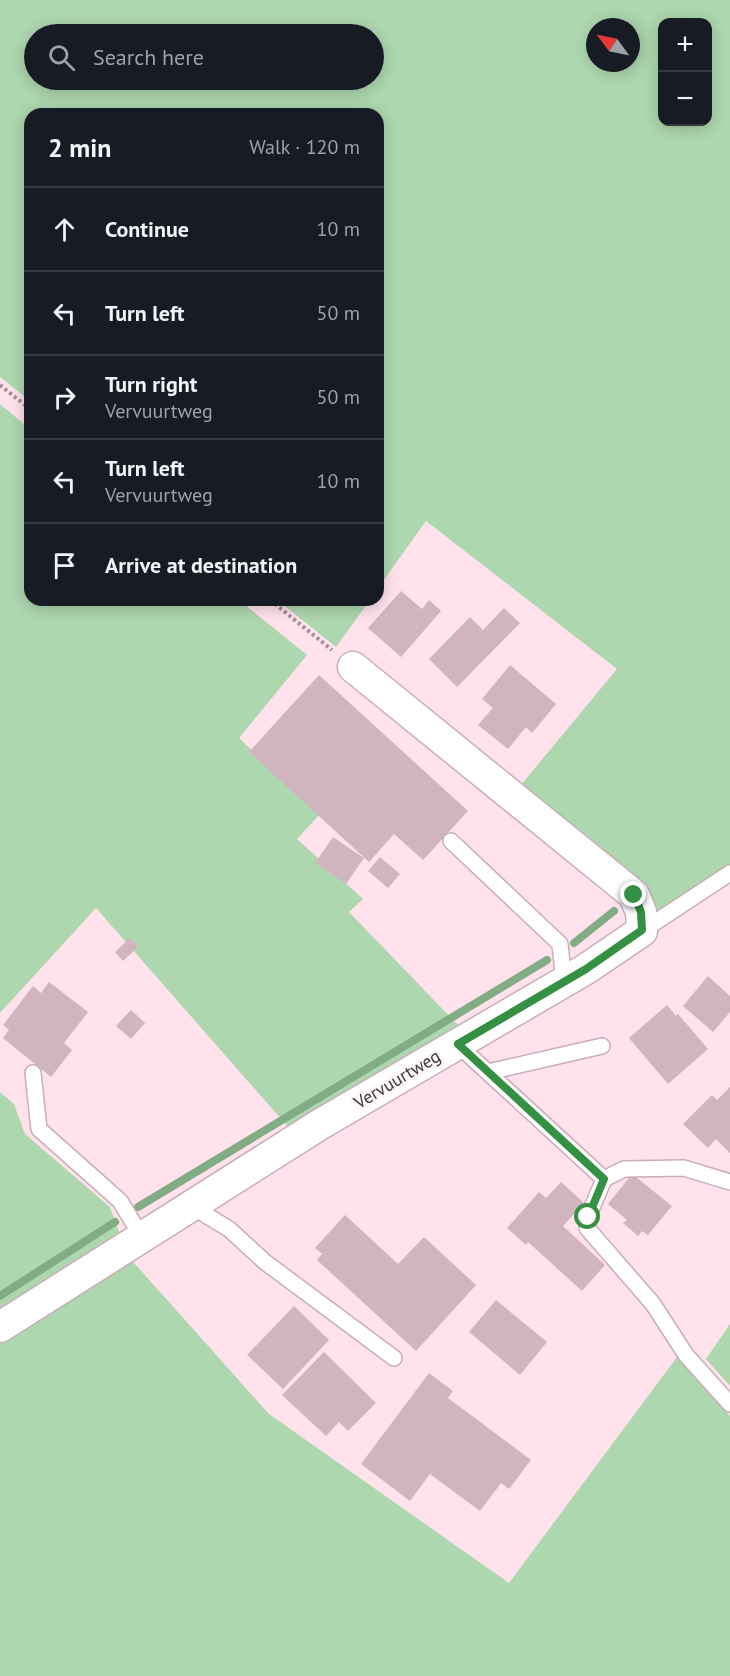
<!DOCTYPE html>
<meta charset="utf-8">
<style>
body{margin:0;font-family:"PT Sans",sans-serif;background:#242831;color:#f1f3f6}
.controls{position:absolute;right:18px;top:18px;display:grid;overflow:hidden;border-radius:12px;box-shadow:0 3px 15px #0003}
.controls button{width:54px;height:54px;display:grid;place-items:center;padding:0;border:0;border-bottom:2px solid #363941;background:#171b24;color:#f1f3f6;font:30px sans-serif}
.compass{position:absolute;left:586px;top:18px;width:54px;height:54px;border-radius:50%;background:#171b24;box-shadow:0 3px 15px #0003;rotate:303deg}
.stop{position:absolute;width:18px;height:18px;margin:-14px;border:4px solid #349143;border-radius:50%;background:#fff}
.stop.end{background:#349143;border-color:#fff;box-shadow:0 2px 6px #0008}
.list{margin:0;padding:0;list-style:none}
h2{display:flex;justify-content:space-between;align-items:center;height:78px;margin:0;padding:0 24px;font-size:26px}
h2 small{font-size:20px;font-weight:400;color:#9ea1a6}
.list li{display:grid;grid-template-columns:39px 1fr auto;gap:18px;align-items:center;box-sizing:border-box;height:84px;padding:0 24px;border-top:2px solid #363941}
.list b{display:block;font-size:22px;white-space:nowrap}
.list p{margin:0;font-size:20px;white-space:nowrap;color:#9ea1a6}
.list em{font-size:20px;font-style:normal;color:#9ea1a6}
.icon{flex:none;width:33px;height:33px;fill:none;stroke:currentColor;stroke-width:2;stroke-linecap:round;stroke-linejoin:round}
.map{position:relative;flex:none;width:730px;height:1676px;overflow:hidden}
.search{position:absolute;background:#171b24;box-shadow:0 3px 15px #0003;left:24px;top:24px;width:360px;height:66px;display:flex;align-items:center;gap:15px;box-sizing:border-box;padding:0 21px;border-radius:33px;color:#9ea1a6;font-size:22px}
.panel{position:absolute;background:#171b24;box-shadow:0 3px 15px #0003;left:24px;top:108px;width:360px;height:498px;border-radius:18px}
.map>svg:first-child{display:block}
.green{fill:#add7af;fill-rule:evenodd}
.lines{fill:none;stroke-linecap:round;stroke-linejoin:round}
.stream{stroke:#82ac84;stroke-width:8}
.building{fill:#d0b4be}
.lane-casing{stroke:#c9adb7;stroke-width:18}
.street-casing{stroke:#c9adb7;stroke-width:33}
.path{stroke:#a38e95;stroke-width:4;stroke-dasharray:3 3;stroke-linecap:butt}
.lane{stroke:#fff;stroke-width:15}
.street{stroke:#fff;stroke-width:30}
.route{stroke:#349143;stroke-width:8}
.labels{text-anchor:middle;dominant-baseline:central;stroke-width:6;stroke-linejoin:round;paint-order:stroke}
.street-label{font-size:18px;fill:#403539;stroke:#fcf6f8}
</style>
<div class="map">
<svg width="730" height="1676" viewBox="0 0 730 1676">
<rect width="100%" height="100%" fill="#ffe2ec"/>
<path class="green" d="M 0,0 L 730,0 L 730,867 L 650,918 L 520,786 L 617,669 L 426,521 L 378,588 L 378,114 L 30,114 L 30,401 L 0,377 ZM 662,22 L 708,22 L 708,122 L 662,122 ZM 595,27 L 631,27 L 631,63 L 595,63 ZM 34,34 L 374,34 L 374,80 L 34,80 Z
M 0,404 L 30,429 L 30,600 L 239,600 L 307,655 L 239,738 L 319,815 L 297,839 L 363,899 L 349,912 L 459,1026 L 289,1128 L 96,908 L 0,1013 Z
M 277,600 L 370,600 L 336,647 Z
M 0,1092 L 14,1104 L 25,1134 L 110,1207 L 121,1237 L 0,1312 Z
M 127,1255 L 269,1414 L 509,1583 L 677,1357 L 730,1416 L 730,1676 L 0,1676 L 0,1337 Z
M 730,1324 L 730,1386 L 706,1359 Z"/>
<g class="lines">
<path class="stream" d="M 574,943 L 614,911
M 138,1207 L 547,960
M 0,1296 L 115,1222"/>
</g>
<path class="building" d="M 401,591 L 422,609 L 429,600 L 441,611 L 401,657 L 368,628 Z
M 504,608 L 520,623 L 457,687 L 429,659 L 470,617 L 483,630 Z
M 510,665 L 556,704 L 532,733 L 526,727 L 508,749 L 478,725 L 493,708 L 482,699 Z
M 319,675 L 468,811 L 423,860 L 394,834 L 369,862 L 249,752 Z
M 333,837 L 364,858 L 346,884 L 315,863 Z
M 380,857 L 400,874 L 388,888 L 368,871 Z
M 130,938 L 138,947 L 123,961 L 115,952 Z
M 708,976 L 730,996 L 730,1012 L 713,1032 L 683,1006 Z
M 49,982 L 88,1012 L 64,1043 L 72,1050 L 51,1077 L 3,1038 L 9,1030 L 3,1025 L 33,986 L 41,993 Z
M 667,1005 L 676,1016 L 678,1014 L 708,1049 L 668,1084 L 629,1038 Z
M 131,1010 L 145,1023 L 131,1039 L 116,1026 Z
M 730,1087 L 730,1153 L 716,1139 L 708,1148 L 683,1124 L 712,1095 L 717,1100 Z
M 632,1174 L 672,1206 L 648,1235 L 642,1231 L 638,1236 L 623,1223 L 627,1220 L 608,1204 Z
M 561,1182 L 584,1203 L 563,1226 L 605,1265 L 582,1291 L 528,1242 L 526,1245 L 507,1228 L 539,1192 L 546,1198 Z
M 345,1215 L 398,1264 L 424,1237 L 476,1285 L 416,1351 L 317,1260 L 322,1254 L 315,1248 Z
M 496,1300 L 547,1342 L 520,1375 L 469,1332 Z
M 294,1306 L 329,1340 L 283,1389 L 247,1355 Z
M 324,1352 L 376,1403 L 348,1431 L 339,1422 L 326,1436 L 282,1395 Z
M 429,1373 L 453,1391 L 448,1398 L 531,1460 L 509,1489 L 501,1483 L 480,1511 L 430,1474 L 410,1501 L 361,1464 Z"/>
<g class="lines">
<g class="lane-casing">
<path id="lane" d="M 451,841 L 560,944 L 564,982
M 642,931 L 730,873
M 457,1044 L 604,1179 L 588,1217 L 587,1228 L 653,1304 L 686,1355 L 730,1404
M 488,1072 L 602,1046
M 33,1073 L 39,1129 L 120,1201 L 142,1237
M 604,1179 L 624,1169 L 684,1168 L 730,1182
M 191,1206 L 229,1229 L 265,1262 L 394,1358"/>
</g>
<g class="street-casing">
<path id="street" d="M 0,1327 L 319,1125 L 586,969 L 642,931 L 641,912 L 634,895 L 353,667"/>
</g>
<path class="path" d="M 0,385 L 30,409
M 270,600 L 332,650"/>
<use href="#lane" class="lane"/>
<use href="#street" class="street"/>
</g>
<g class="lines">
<path class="route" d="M 588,1217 L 604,1179 L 458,1044 L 586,969 L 642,930 L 641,912 L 634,895"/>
</g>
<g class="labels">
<g class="street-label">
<text transform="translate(397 1079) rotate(-31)">Vervuurtweg</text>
</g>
</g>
</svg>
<div class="controls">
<button>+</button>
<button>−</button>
</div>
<svg class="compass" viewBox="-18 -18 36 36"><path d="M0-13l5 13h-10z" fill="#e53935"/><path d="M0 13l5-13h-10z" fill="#9ea1a6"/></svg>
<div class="stop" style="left:588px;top:1217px"></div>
<div class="stop end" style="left:634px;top:895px"></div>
<div class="search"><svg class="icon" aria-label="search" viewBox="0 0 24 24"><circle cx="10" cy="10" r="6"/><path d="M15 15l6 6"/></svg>Search here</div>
<section class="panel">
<h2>2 min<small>Walk · 120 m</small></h2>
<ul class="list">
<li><svg class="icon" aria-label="ahead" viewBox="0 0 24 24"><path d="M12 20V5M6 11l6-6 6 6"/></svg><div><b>Continue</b></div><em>10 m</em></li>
<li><svg class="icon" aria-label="left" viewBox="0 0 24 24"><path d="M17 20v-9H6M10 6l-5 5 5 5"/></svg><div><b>Turn left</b></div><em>50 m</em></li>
<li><svg class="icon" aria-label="right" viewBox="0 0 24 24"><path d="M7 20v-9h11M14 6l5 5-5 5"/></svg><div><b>Turn right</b><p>Vervuurtweg</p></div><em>50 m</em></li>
<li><svg class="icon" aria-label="left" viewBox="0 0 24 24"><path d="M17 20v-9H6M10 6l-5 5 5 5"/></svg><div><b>Turn left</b><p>Vervuurtweg</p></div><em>10 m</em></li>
<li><svg class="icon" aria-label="arrive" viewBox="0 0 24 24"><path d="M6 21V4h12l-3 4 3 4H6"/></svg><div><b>Arrive at destination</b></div></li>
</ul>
</section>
</div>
